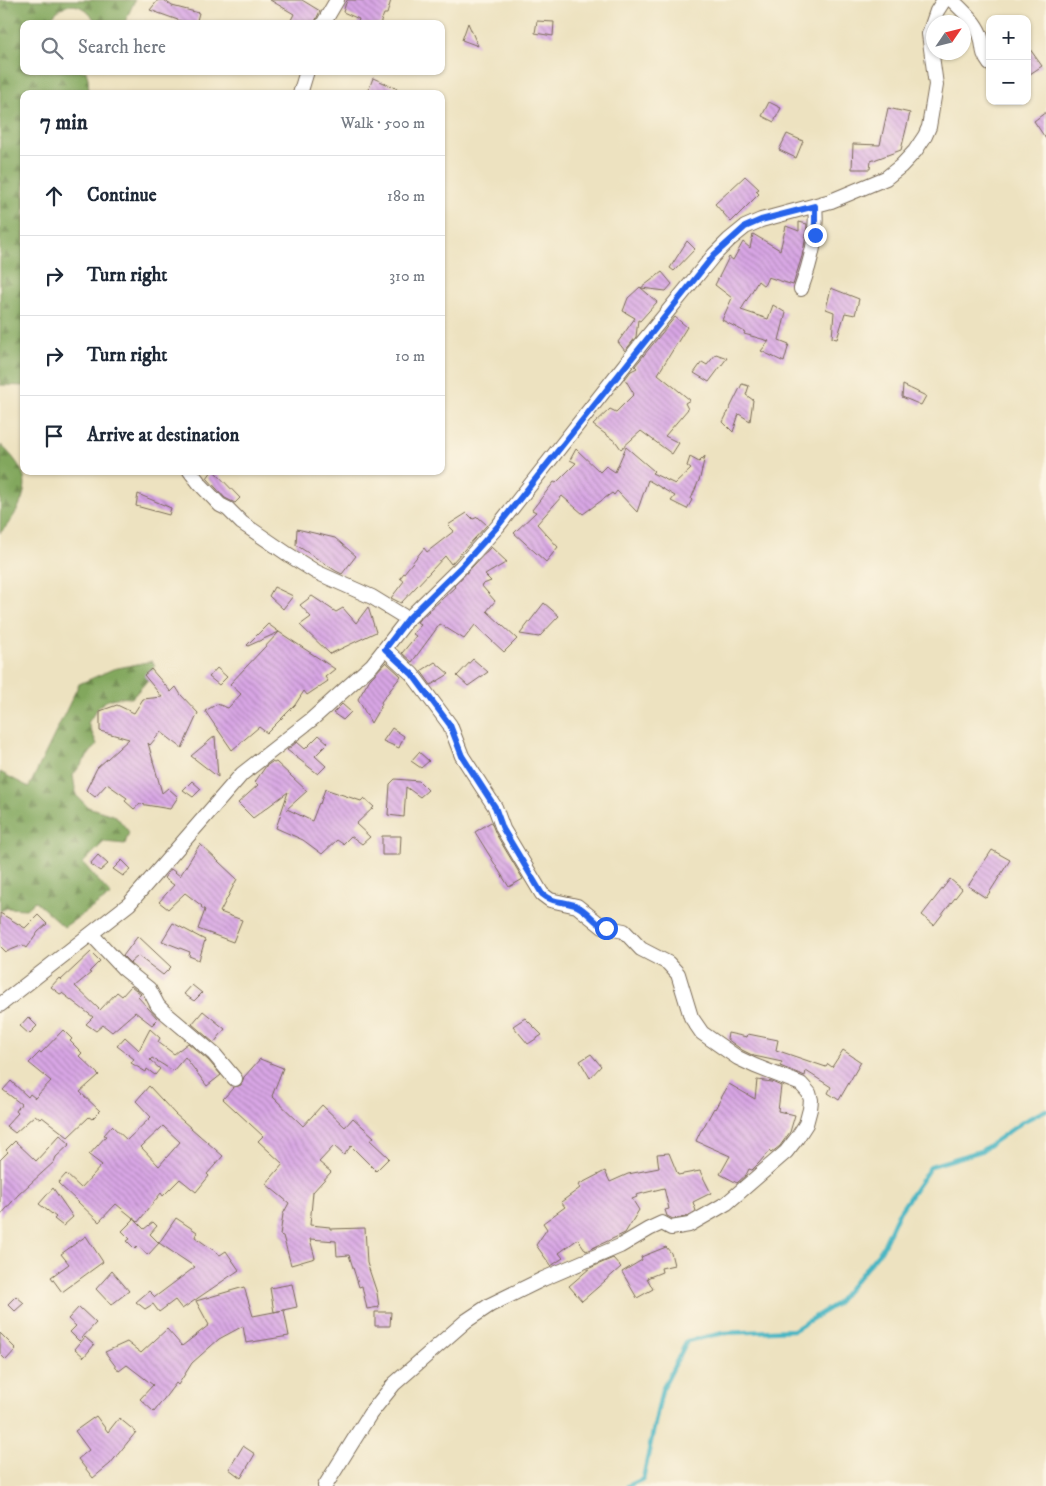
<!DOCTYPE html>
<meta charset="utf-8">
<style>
body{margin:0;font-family:"IM FELL DW Pica",serif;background:#f2f2f3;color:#1f2937}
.controls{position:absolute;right:15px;top:15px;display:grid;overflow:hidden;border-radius:10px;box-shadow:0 1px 4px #0004}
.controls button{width:45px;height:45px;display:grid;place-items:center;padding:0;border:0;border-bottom:1px solid #e0e1e3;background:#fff;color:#1f2937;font:25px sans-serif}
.compass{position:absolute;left:926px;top:15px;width:45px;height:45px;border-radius:50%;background:#fff;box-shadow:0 1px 4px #0004;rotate:55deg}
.stop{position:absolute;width:15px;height:15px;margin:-11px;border:4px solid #2563eb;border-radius:50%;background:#fff}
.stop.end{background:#2563eb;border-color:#fff;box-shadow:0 1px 5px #0008}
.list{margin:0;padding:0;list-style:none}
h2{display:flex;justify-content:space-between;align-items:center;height:65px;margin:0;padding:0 20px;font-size:21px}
h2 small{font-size:16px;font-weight:400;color:#747a83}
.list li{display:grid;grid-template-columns:32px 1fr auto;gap:15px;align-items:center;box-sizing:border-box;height:80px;padding:0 20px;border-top:1px solid #e0e1e3}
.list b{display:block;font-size:19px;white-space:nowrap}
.list em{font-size:16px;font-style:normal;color:#747a83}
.icon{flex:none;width:28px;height:28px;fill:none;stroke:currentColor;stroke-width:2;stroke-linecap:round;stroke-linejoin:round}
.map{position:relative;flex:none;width:1046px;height:1486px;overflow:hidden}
.search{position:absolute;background:#fff;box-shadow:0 1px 4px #0004;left:20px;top:20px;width:425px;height:55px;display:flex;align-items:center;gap:12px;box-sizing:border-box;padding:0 18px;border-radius:10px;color:#747a83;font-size:19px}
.panel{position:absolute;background:#fff;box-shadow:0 1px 4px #0004;left:20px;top:90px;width:425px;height:385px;border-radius:10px}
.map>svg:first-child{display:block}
.forest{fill:url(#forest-firs);stroke:#5e683e}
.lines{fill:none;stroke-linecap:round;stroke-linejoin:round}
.stream{stroke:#48b6c3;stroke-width:4.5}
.building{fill:url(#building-back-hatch);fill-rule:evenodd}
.minor-casing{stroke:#796a57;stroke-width:16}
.minor{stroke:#fff;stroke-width:14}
.route{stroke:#2563eb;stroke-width:6}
</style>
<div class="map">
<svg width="1046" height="1486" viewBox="0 0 1046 1486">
<defs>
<pattern id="forest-firs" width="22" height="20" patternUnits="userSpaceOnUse" patternTransform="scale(1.25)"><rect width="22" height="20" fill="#82a75d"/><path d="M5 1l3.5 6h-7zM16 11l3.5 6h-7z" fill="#6c884c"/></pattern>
<pattern id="building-back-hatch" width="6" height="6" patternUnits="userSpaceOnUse" patternTransform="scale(1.25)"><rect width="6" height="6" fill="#d8a6e5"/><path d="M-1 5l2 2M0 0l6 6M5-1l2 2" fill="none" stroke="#b087b9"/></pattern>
</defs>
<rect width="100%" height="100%" fill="#fcf5e5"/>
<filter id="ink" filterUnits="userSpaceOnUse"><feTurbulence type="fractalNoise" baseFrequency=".02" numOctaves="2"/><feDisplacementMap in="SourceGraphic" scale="10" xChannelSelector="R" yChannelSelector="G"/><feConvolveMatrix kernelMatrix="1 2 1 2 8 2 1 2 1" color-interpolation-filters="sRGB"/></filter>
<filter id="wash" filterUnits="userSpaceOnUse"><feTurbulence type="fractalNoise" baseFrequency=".0096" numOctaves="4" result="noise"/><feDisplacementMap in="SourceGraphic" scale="20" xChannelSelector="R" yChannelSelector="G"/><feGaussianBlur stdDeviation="1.12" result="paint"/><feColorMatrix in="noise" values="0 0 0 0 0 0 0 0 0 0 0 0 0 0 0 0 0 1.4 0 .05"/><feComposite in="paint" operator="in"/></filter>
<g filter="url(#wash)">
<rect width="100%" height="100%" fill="#ede2c0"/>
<path class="forest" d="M 0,0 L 135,0 L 124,24 L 98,24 C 87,10 78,0 61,8 C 55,13 52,16 49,24 L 24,24 L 24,71 L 86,71 L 88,78 L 89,94 L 24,94 L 24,386 L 0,385 Z
M 1,445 C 10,453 21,466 24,477 C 29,495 12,522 0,533 Z
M 152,661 L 155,666 L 147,681 L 132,698 C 105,696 101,702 88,723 L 97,744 L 73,775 L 76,795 L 88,807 L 116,816 L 129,832 L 125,844 L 104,842 L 83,863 L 111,895 L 64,927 L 35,901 L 26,909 L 7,908 L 0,911 L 0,772 L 29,787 L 79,684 L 113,669 Z"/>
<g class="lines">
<path class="stream" d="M 628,1486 L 643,1479 L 662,1390 L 687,1341 L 724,1333 L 794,1330 L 836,1304 L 882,1249 L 898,1214 L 931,1166 L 981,1151 L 1024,1121 L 1046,1110"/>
</g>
<g id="blocks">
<path class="building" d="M 158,0 L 164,0 L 172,6 L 199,13 L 196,24 L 189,24 L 150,10 Z
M 270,0 L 302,0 L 320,11 L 314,24 L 289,24 L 294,14 Z
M 347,0 L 391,0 L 387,14 L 384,14 L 380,24 L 357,24 L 359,19 L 343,12 Z
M 537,21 L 554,22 L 553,36 L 535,33 Z
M 468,23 L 478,46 L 462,40 Z
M 1027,45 L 1042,66 L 1027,76 Z
M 373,78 L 409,94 L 367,94 Z
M 769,102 L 781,108 L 774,122 L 762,116 Z
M 888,108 L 910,113 L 901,150 L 871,161 L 870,169 L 852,169 L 853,144 L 880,145 Z
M 1046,112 L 1046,139 L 1034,121 Z
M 787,134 L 803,141 L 796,158 L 779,150 Z
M 745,176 L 759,189 L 756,191 L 759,194 L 731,222 L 715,204 Z
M 799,222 L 807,224 L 806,237 L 802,256 L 793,285 L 768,277 L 764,286 L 758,281 L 741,310 L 768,319 L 773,305 L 786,313 L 779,340 L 789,344 L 784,362 L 761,351 L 769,341 L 744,334 L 745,332 L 722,320 L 732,298 L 715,285 L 729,257 L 733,260 L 743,242 L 750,248 L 753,234 L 780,250 L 786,226 L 799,231 Z
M 687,241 L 695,249 L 674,271 L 670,268 Z
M 662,272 L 672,284 L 666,291 L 641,288 Z
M 640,287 L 657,302 L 640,321 L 638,320 L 636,337 L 625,351 L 618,342 L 635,318 L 623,311 L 628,298 Z
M 831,288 L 859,299 L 855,315 L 845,313 L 837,339 L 832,338 L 834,312 L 826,309 Z
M 675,317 L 687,327 L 658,374 L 690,400 L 685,403 L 688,409 L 665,436 L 679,443 L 672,454 L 641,431 L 621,449 L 616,442 L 593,425 L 610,409 L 616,412 L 634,394 L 625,379 L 631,371 L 637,368 L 635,366 Z
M 716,354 L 727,358 L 709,382 L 694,373 L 702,362 L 707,365 Z
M 742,384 L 749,386 L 746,395 L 753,400 L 750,421 L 739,414 L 733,432 L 723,422 Z
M 903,385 L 926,396 L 921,405 L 902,397 Z
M 626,447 L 654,471 L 652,473 L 675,484 L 691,469 L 687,466 L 690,457 L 699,462 L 705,456 L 700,478 L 691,499 L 692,500 L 687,509 L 671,501 L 675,496 L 648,480 L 637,512 L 617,491 L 614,495 L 612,493 L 583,514 L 562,496 L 537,524 L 558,547 L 546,562 L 514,533 L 536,512 L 532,510 L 554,482 L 556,483 L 576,463 L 570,460 L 576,449 L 600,472 L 606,466 L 615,472 Z
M 212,471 L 214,471 L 240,498 L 235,503 L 225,498 L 207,478 Z
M 138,494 L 171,508 L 169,515 L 136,506 Z
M 467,513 L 473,519 L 478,517 L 487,525 L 451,564 L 445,556 L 401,603 L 391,598 L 404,581 L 400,578 L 424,548 L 427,552 L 454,531 L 448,525 Z
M 297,529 L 335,538 L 356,556 L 342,574 L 336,571 L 296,545 Z
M 491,547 L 507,562 L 485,575 L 491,581 L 481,585 L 495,601 L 487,611 L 517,639 L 504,652 L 475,625 L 464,639 L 440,624 L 412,662 L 402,653 L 416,636 L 413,634 L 421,625 L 417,622 L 455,587 L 454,586 Z
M 274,587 L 293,596 L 283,609 L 269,596 Z
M 312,596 L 336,612 L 343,608 L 356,623 L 368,607 L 376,632 L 330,654 L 300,625 L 311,617 L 300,605 Z
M 544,603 L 559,616 L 539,637 L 520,634 Z
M 268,624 L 279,632 L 248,646 L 247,645 Z
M 279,632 L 335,669 L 325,677 L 328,681 L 307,695 L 304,691 L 295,705 L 267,733 L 259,727 L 232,750 L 205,711 L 217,704 L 228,708 L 241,694 L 230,684 Z
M 473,659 L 488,672 L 468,686 L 457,676 Z
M 386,662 L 401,676 L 381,702 L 382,704 L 371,723 L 358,699 L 370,679 Z
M 435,662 L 449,674 L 431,685 L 421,671 Z
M 217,668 L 227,677 L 219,685 L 209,677 Z
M 151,669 L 171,692 L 176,687 L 181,695 L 198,713 L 182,748 L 161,732 L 150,745 L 148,743 L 162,793 L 168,788 L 178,797 L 170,809 L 140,804 L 134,809 L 125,801 L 127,798 L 107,784 L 95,797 L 86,790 L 97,768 L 129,739 L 100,731 L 100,711 L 117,705 L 134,713 L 143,699 L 162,697 L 144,675 Z
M 342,704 L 351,712 L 343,720 L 333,713 Z
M 392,728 L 404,736 L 399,748 L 383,741 Z
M 319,735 L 328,743 L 315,756 L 326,766 L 318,774 L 287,750 L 297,742 L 305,749 Z
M 215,736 L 218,777 L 191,756 Z
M 419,752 L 429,761 L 421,768 L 411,761 Z
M 272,762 L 274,763 L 276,762 L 307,791 L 287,809 L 312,821 L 319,803 L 320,804 L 325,789 L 361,801 L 364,798 L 374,807 L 356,824 L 370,837 L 362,844 L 351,836 L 343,844 L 337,840 L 322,854 L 303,840 L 276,828 L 288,792 L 253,818 L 238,803 L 258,785 L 255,782 L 266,766 Z
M 395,779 L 419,781 L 428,790 L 420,797 L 406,787 L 404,817 L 388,815 L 390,784 Z
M 192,781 L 201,789 L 193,797 L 183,790 Z
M 491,822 L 496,834 L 523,879 L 509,887 L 475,832 Z
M 382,836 L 401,836 L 400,855 L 382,855 Z
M 200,844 L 237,879 L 220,912 L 242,920 L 233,942 L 198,929 L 205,910 L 201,907 L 202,906 L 185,893 L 168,909 L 159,902 L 174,885 L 164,878 L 171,869 L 180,876 Z
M 992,850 L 1010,860 L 986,898 L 968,886 Z
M 98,855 L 108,864 L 100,871 L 90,864 Z
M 122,860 L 131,869 L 123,876 L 113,869 Z
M 950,879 L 962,889 L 934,925 L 922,915 Z
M 0,913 L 25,928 L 38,915 L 47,924 L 38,932 L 27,948 L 23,945 L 6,952 L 0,946 Z
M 173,923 L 205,940 L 199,960 L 189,956 L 190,952 L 162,941 Z
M 138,936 L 171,967 L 163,975 L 138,956 L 130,963 L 123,956 Z
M 91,952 L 100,961 L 89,972 L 91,973 L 75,986 L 100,1010 L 117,992 L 122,996 L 131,986 L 141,994 L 138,997 L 158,1019 L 152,1025 L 135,1012 L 112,1032 L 103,1025 L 96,1031 L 86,1024 L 93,1017 L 62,993 L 60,994 L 51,987 L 59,978 L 61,980 Z
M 192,985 L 202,993 L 194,1001 L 184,994 Z
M 203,1011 L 225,1029 L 214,1043 L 192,1024 Z
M 28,1017 L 37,1026 L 29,1034 L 20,1026 Z
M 525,1018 L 542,1035 L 528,1044 L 513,1026 Z
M 150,1029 L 160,1038 L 158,1042 L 174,1054 L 188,1043 L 208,1060 L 221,1075 L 207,1086 L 185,1057 L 173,1071 L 152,1058 L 150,1060 L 160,1069 L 155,1075 L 147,1069 L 146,1072 L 131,1063 L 134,1059 L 117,1046 L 125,1037 L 139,1050 Z
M 63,1030 L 72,1039 L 70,1041 L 82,1053 L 79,1056 L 99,1075 L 80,1092 L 100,1111 L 92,1119 L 89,1117 L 68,1137 L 42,1117 L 40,1119 L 35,1115 L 15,1133 L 6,1126 L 18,1113 L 16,1111 L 21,1104 L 3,1090 L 11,1081 L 28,1097 L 30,1094 L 35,1098 L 51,1081 L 29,1063 L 40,1052 L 41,1053 Z
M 728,1033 L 747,1037 L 748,1034 L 778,1040 L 776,1050 L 826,1067 L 828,1064 L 832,1067 L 843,1050 L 861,1062 L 839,1100 L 828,1093 L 831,1087 L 806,1071 L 805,1076 L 780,1066 L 782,1062 L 754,1056 L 742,1050 L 727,1039 Z
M 591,1054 L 601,1066 L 590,1078 L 580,1061 Z
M 260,1059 L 283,1068 L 272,1096 L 303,1126 L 322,1105 L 345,1127 L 353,1118 L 374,1137 L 370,1140 L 389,1158 L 376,1171 L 351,1146 L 344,1155 L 334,1146 L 319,1162 L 331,1172 L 313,1192 L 310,1225 L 330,1227 L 330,1229 L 365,1228 L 367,1263 L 377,1293 L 379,1307 L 367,1309 L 362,1286 L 359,1287 L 349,1255 L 337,1256 L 336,1241 L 310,1239 L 315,1258 L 291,1265 L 283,1236 L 280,1235 L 283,1214 L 289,1203 L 266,1184 L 283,1164 L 258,1141 L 263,1136 L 223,1099 L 234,1087 L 241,1085 L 244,1077 Z
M 757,1080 L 772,1082 L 781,1086 L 778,1111 L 795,1115 L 790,1132 L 780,1146 L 771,1153 L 769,1151 L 759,1163 L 752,1170 L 749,1169 L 746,1175 L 737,1183 L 720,1174 L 730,1156 L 696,1141 L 701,1130 L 702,1130 L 714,1108 L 715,1109 L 729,1084 L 755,1099 Z
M 149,1086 L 175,1114 L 223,1156 L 207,1174 L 209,1176 L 196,1192 L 180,1179 L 163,1196 L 161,1193 L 138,1222 L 116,1204 L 99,1222 L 58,1183 L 66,1174 L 81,1188 L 102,1165 L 89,1155 L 106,1136 L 104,1135 L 112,1126 L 127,1140 L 151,1117 L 136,1101 ZM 163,1126 L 180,1142 L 159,1166 L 141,1147 Z
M 60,1135 L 70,1144 L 56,1157 L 54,1162 L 18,1195 L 0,1216 L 0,1160 L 8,1152 L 6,1150 L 15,1141 L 36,1161 Z
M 669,1153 L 678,1175 L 700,1171 L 711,1193 L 693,1202 L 696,1211 L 686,1217 L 673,1219 L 667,1216 L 665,1210 L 669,1209 L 664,1188 L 636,1195 L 637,1197 L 632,1199 L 639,1210 L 625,1233 L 586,1251 L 578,1239 L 559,1253 L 563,1258 L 551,1266 L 536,1245 L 547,1229 L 543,1223 L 565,1207 L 561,1202 L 580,1188 L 578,1185 L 605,1171 L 610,1182 L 628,1174 L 659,1168 L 657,1154 Z
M 53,1188 L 73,1217 L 63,1226 L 54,1219 L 56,1217 L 39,1204 Z
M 176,1218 L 197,1232 L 195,1237 L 220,1255 L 226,1251 L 239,1270 L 182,1309 L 175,1300 L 159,1312 L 153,1304 L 145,1309 L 136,1302 L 149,1291 L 155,1297 L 195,1267 L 159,1243 Z
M 134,1219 L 144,1229 L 153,1222 L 157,1226 L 150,1234 L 159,1243 L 148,1255 L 138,1246 L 135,1249 L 127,1241 L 130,1239 L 122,1231 Z
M 86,1236 L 103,1262 L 62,1292 L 51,1277 L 69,1264 L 61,1254 Z
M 666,1247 L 671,1253 L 674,1265 L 661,1268 L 662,1272 L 647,1278 L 653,1289 L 637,1298 L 622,1272 L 642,1260 L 641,1257 Z
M 613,1258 L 621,1267 L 582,1301 L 569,1286 L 590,1268 Z
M 112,1271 L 129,1291 L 111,1305 L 96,1289 Z
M 292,1284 L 297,1307 L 274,1312 L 270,1288 Z
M 244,1287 L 253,1316 L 284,1310 L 289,1336 L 246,1343 L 243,1326 L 219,1339 L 192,1363 L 178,1385 L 176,1383 L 154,1412 L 140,1399 L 153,1385 L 127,1365 L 119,1371 L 105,1352 L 127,1342 L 141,1353 L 167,1329 L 182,1346 L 209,1325 L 196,1301 Z
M 16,1296 L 24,1303 L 15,1311 L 8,1304 Z
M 79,1307 L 96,1323 L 79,1341 L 70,1332 L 76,1326 L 68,1319 Z
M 375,1312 L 391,1312 L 390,1326 L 375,1326 Z
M 0,1333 L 16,1349 L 6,1360 L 0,1354 Z
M 85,1337 L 94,1345 L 84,1357 L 75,1349 Z
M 96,1416 L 108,1432 L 119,1418 L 136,1432 L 110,1464 L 93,1478 L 78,1459 L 89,1450 L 75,1431 Z
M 243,1446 L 255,1454 L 241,1478 L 229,1469 Z"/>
</g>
</g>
<g filter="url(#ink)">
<use href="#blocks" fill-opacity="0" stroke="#796a57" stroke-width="1"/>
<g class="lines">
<g class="minor-casing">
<path id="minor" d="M 952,0 C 962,10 975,21 980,34 C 985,46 980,51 990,64
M 323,24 L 337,0
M 300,94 L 307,71
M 801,289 C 811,261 818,235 815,206
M 190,471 L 200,484 L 220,505 L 228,509 L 242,523 L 289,555 L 316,572 L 372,597 L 408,619
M 92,935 L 123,968 L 149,989 L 158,1006 L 163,1011 L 214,1054 L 235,1079
M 0,1005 L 129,904 L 242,774 L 311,720 L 372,665 L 408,619 L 461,567 L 498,526 L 642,343 L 714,255 L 729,240 L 745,227 L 761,220 L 831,201 L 886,178 L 901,166 L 915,151 L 925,136 L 929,127 L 936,85 L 929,34 L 937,11 L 944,0
M 325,1486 L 370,1414 L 394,1384 L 466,1321 L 490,1305 L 543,1279 L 620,1246 L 649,1229 L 662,1223 L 671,1228 L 689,1225 L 727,1203 L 757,1177 L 786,1152 L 797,1138 L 806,1124 L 810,1109 L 811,1100 L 809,1093 L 801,1084 L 755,1066 L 738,1058 L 702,1033 L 691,1017 L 678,974 L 668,963 L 641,949 L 624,931 L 603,927 L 577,906 L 550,900 L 542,894 L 503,829 L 495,807 L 462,756 L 450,725 L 412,674 L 385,649"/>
</g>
<use href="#minor" class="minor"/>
</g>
</g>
<g class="lines" filter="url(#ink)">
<path class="route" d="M 606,928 C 595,924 588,911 577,906 C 565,901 552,903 542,894 L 503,829 L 495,807 L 462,756 L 450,725 L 412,674 L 385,649 L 408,619 L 461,567 L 498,526 L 714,255 L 745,227 L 761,220 L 815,206 L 815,235"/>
</g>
</svg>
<div class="controls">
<button>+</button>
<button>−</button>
</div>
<svg class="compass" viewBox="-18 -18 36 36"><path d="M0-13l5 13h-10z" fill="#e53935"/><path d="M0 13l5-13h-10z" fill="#747a83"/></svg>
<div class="stop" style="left:606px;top:928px"></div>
<div class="stop end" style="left:815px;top:235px"></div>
<div class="search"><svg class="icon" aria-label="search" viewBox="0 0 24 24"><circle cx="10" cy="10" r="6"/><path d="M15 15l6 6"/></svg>Search here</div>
<section class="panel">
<h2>7 min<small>Walk · 500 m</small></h2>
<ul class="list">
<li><svg class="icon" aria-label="ahead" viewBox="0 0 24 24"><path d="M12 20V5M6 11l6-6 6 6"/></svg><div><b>Continue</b></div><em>180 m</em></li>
<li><svg class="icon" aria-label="right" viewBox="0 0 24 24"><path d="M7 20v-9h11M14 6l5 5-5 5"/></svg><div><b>Turn right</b></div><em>310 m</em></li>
<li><svg class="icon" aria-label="right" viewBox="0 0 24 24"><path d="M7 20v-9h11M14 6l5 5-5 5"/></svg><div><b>Turn right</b></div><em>10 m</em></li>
<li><svg class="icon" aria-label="arrive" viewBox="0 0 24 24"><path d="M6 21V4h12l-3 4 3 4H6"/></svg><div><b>Arrive at destination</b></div></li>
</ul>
</section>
</div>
